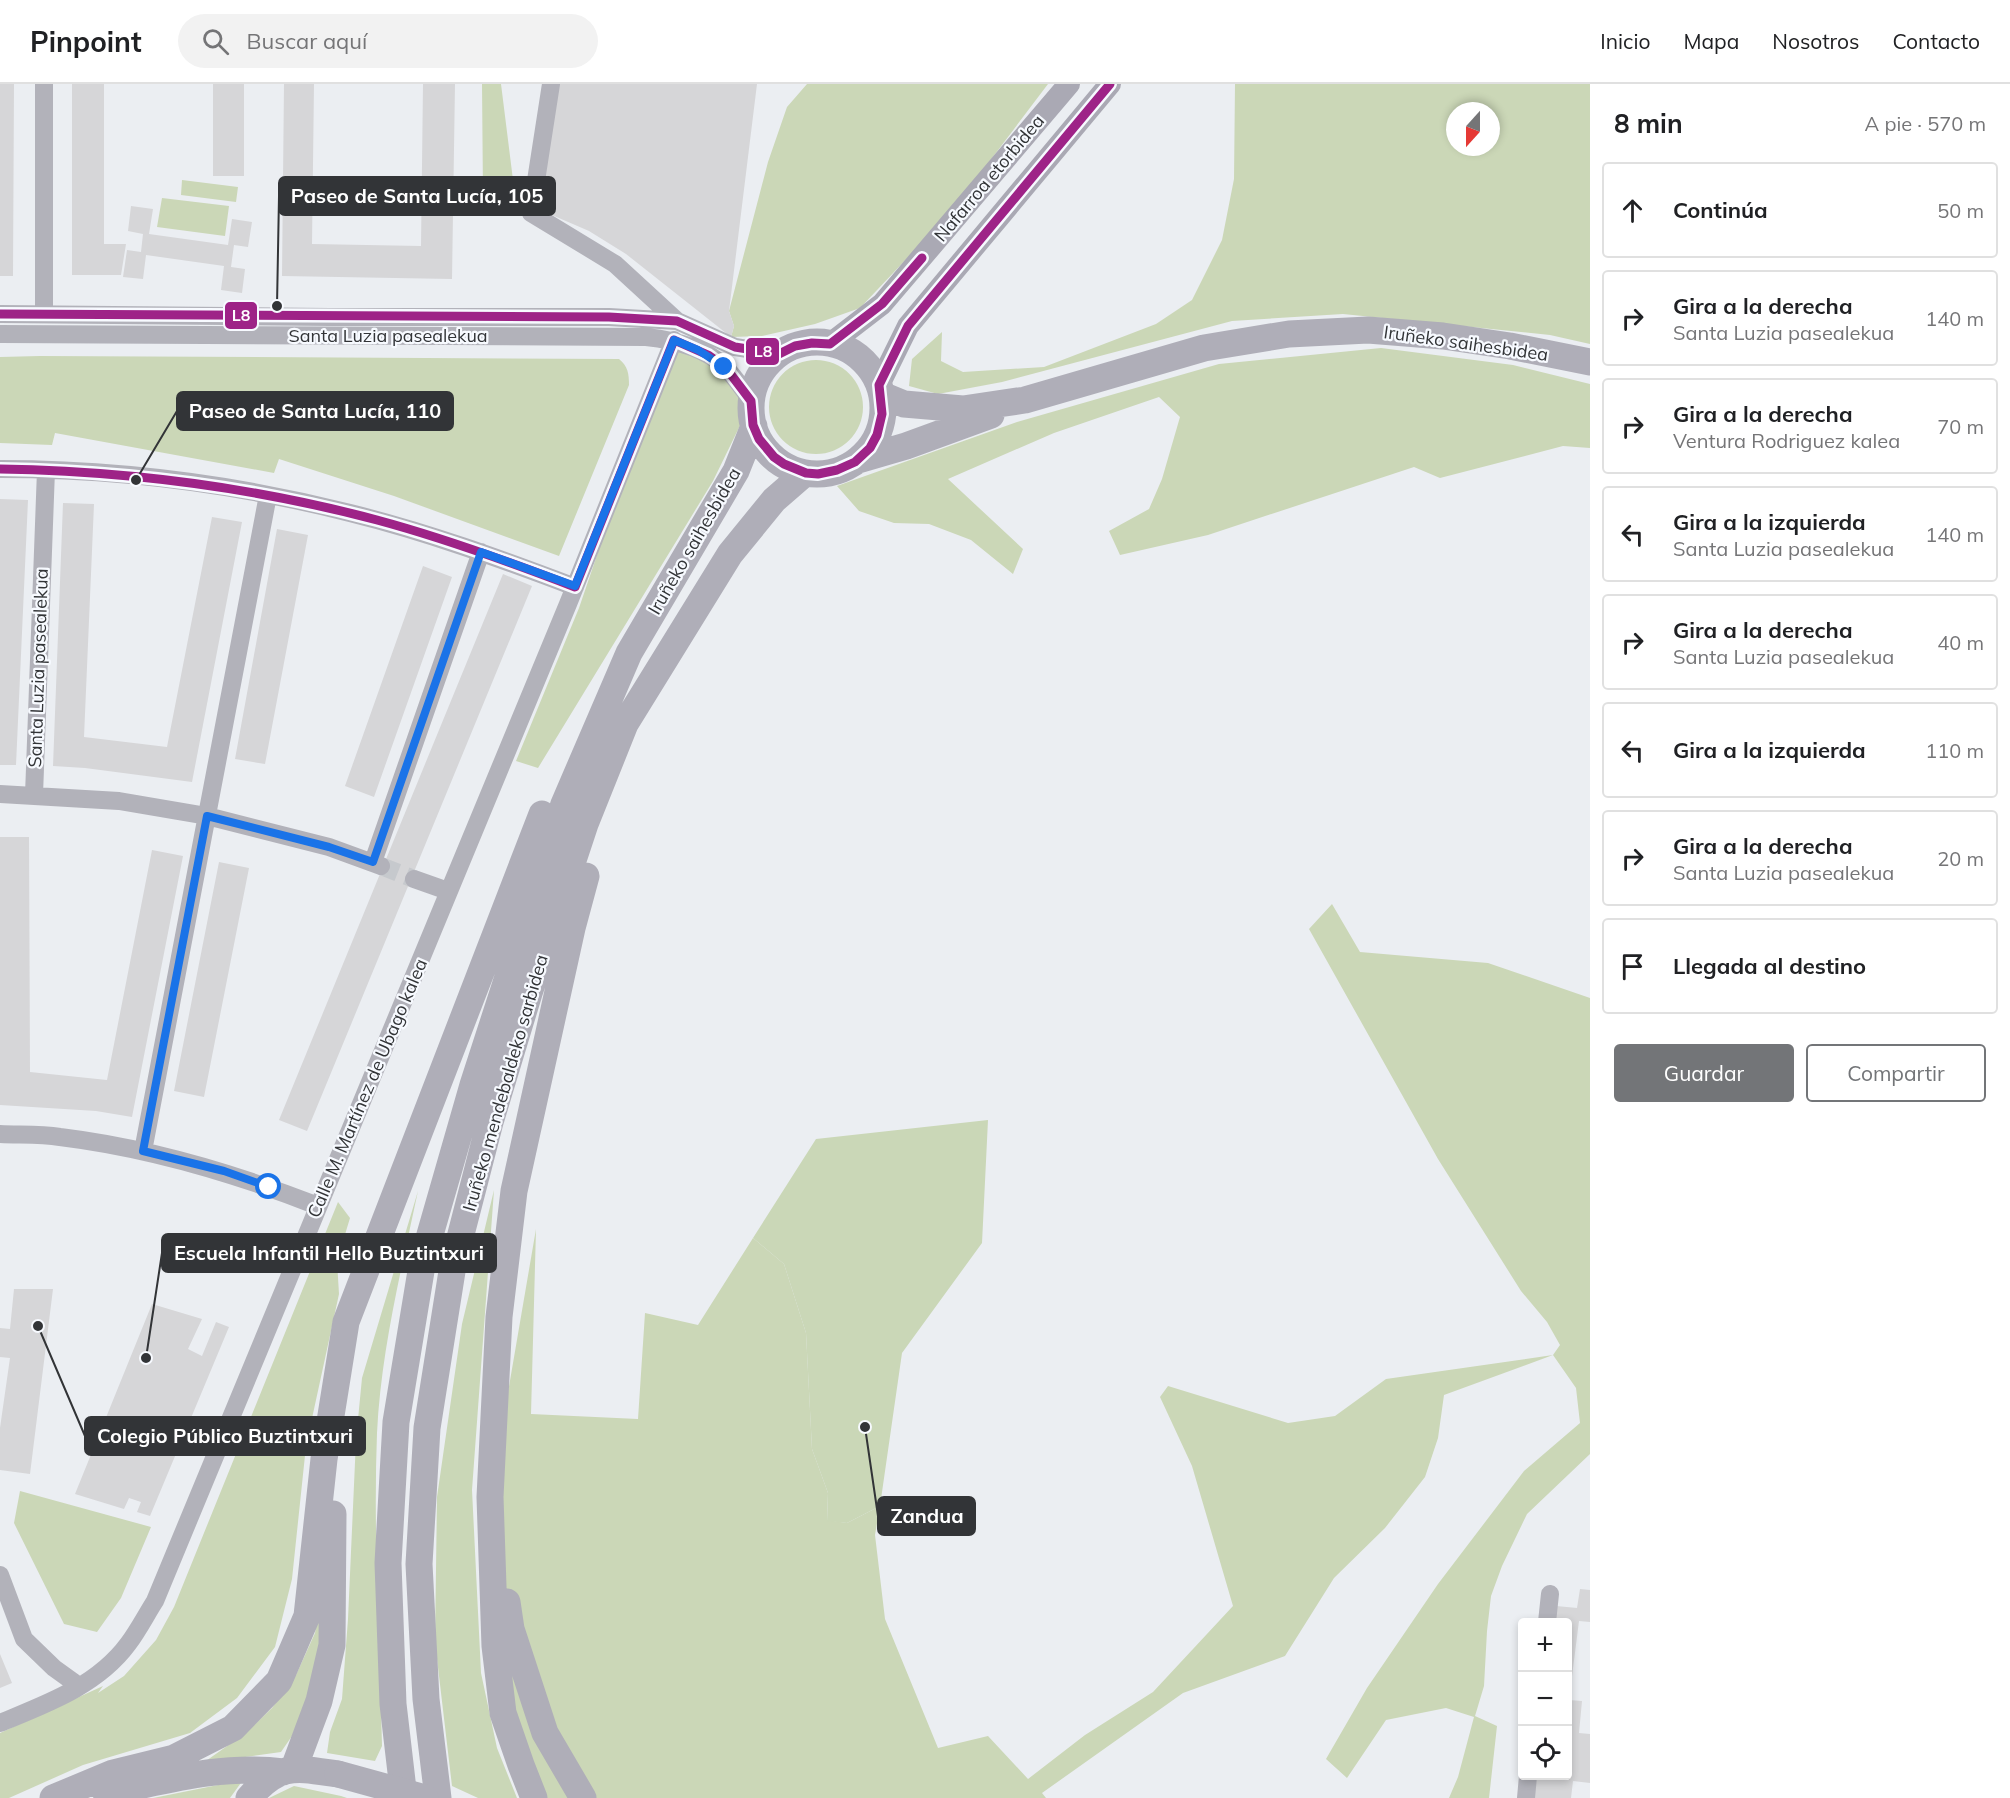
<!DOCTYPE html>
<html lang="es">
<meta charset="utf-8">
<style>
body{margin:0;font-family:Mulish,sans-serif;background:#f2f2f2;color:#202124}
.controls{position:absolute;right:18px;bottom:18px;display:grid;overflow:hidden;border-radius:6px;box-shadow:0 3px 9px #0003}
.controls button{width:54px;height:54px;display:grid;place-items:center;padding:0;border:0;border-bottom:2px solid #e0e0e0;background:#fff;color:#202124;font:30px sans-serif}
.compass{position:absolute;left:1446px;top:18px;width:54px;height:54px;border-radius:50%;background:#fff;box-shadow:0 3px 9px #0003;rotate:201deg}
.stop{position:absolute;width:18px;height:18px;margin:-14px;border:4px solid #1a73e8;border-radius:50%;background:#fff}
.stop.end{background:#1a73e8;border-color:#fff;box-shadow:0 2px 6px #0008}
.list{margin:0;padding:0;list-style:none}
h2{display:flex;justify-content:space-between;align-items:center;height:78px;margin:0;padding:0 24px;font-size:26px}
h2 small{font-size:20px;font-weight:400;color:#757577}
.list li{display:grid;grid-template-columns:39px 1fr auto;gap:18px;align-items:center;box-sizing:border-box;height:96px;margin:0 12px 12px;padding:0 12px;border:2px solid #e0e0e0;border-radius:6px}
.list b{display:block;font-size:22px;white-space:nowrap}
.list p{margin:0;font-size:20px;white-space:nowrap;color:#757577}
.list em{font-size:20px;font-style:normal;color:#757577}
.actions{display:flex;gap:12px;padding:18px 24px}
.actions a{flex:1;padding:14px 0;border:2px solid #737578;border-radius:6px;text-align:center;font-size:21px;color:#737578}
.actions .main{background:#737578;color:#fff}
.icon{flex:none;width:33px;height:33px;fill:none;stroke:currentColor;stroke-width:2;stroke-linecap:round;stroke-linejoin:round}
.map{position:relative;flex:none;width:1590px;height:1714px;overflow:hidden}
header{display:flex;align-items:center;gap:36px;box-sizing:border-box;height:84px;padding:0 30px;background:#fff;border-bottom:2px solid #e0e0e0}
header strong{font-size:28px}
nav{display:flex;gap:33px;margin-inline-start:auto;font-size:21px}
.search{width:420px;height:54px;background:#f2f2f2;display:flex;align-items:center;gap:15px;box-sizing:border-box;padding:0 21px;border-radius:33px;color:#757577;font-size:22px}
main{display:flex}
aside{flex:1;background:#fff}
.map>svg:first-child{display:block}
.green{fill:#cbd7b7;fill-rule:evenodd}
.forest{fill:#cad7b7}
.building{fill:#d6d6d8}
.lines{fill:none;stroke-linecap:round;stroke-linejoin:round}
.minor-tunnel{stroke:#c6c9cd;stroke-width:18;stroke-dasharray:18 9;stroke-linecap:butt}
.minor{stroke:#b2b2ba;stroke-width:18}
.major{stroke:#aaa9b4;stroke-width:22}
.highway{stroke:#afaeb8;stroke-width:27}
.highway-bridge{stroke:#afaeb8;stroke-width:27}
.bus-1-casing{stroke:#f7faff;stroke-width:14}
.bus-1{stroke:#9e2387;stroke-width:9}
.route{stroke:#1a73e8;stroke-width:8}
.labels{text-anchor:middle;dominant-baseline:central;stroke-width:4.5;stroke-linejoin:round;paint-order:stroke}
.street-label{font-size:18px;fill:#323437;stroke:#f7faff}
.leader{fill:none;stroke:#323437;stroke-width:2}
.callout-dot{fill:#323437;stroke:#f7faff;stroke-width:2}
.callout{fill:#323437;stroke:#323437;stroke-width:2}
.callout-label{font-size:20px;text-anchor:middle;font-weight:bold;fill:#fff}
.line-badge{stroke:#f7faff;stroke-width:2}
.badge-label{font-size:16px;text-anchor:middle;font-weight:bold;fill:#fff}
</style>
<header>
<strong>Pinpoint</strong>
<div class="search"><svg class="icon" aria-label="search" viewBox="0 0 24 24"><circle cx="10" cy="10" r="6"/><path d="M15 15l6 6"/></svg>Buscar aquí</div>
<nav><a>Inicio</a><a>Mapa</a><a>Nosotros</a><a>Contacto</a></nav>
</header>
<main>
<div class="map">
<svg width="1590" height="1714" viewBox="0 0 1590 1714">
<rect width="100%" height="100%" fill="#ebeef2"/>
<path class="green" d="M 482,0 L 501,0 L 515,112 L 483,112 Z
M 807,0 L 1048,0 L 986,82 L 930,150 L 860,224 L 815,240 L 762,252 L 731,253 L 734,242 L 729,227 L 768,78 L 787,23 Z
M 1235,0 L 1590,0 L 1590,260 L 1550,251 L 1343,230 L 1232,237 L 1002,298 L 938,310 L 909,302 L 912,275 L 942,248 L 941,277 L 963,288 L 1044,283 L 1156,240 L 1192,216 L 1222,156 L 1234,95 ZM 1455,27 L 1491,27 L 1491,63 L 1455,63 Z
M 182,96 L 238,103 L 236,118 L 181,111 Z
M 162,114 L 229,122 L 225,152 L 157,143 Z
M 674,256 L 698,266 L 752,317 L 713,397 L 538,684 L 516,677 L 579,524 L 655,301 Z
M 1381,264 L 1513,281 L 1590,300 L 1590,364 L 1563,362 L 1440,394 L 1414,383 L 1208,451 L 1120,471 L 1109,447 L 1149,425 L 1162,395 L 1180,333 L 1159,313 L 1054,349 L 948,395 L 1023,465 L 1013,490 L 971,456 L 929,440 L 894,439 L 859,427 L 837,402 L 1017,338 L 1219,280 Z
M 40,272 L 619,275 C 628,282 629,290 629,301 L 559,472 L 394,412 L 279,375 L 274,389 L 55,349 L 52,361 L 0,359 L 0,273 Z
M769 323a47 47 0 1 1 94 0a47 47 0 1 1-94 0Z
M 1332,820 L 1360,868 L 1488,879 L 1590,914 L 1590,1370 L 1527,1430 L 1502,1482 L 1491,1512 L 1487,1547 L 1484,1602 L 1475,1632 L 1497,1642 L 1489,1714 L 1449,1714 L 1458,1693 L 1474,1633 L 1446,1624 L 1386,1636 L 1347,1694 L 1326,1675 L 1367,1604 L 1438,1500 L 1524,1387 L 1580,1339 L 1576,1304 L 1553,1271 L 1444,1311 L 1438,1354 L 1425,1393 L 1385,1444 L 1334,1494 L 1285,1572 L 1183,1609 L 1042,1709 L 1046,1714 L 534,1714 L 521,1681 L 490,1413 L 536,1145 L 531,1330 L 638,1335 L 645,1229 L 698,1241 L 753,1154 L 784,1180 L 806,1249 L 812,1365 L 828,1409 L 827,1436 L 847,1439 L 880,1422 L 875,1451 L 885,1535 L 938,1664 L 988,1652 L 1028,1695 L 1085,1651 L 1153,1608 L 1233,1522 L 1192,1382 L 1160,1313 L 1168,1302 L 1288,1339 L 1335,1332 L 1386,1295 L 1553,1271 L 1560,1261 L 1547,1238 L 1521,1207 L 1438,1075 L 1309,845 Z
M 338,1118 L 350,1134 L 337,1177 L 339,1210 L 306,1362 L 292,1495 L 275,1563 L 237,1614 L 190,1649 L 83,1681 L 9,1714 L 0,1714 L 0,1649 L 103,1602 L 98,1609 L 124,1592 L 156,1556 L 174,1523 Z
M 20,1407 L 151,1443 L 121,1514 L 97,1548 L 64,1540 L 14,1439 Z
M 322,1506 L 322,1577 L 292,1652 L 281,1668 L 203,1679 L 247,1648 L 272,1624 L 296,1591 L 315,1549 Z
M 243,1696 L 230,1714 L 153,1714 Z"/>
<path class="forest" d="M 988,1036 L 982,1159 L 902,1269 L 880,1422 L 847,1439 L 827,1437 L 828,1409 L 812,1365 L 806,1249 L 784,1180 L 753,1154 L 816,1055 Z
M 494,1106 L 472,1406 L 481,1589 L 497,1664 L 517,1714 L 478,1714 L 452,1702 L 435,1558 L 437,1413 L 462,1240 Z
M 418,1107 C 401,1187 381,1267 377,1349 C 373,1453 380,1558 382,1662 L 375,1677 L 327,1669 L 330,1648 L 342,1615 L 348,1535 L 356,1356 L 362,1294 Z
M 294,1702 L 341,1712 L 347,1714 L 269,1714 Z"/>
<path class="building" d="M 0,0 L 14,0 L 13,192 L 0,192 Z
M 72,0 L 104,0 L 104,160 L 126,160 L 121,191 L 72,191 Z
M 213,0 L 244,0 L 244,92 L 213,92 Z
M 284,0 L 314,0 L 312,160 L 421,162 L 423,0 L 455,0 L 452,195 L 282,192 Z
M 559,0 L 757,0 L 729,227 L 734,242 L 731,253 L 626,170 L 589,147 L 545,128 L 539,113 Z
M 131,122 L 153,125 L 149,150 L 228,161 L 232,135 L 252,138 L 248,163 L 234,161 L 231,183 L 245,185 L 242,209 L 221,206 L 224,182 L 146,171 L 143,195 L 123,193 L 127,166 L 141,168 L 143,150 L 128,147 Z
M 0,415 L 28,416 L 16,681 L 0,681 Z
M 63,419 L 94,420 L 84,653 L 167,663 L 212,433 L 242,438 L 192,698 L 85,684 L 53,682 Z
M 277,445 L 308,451 L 265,680 L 235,675 Z
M 423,482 L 452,493 L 374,713 L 345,702 Z
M 503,490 L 532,502 L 307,1047 L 279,1036 Z
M 0,753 L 29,753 L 30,988 L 107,996 L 152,766 L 183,772 L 132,1033 L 96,1027 L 0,1021 Z
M 219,778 L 249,784 L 204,1013 L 174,1007 Z
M 14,1205 L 53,1205 L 30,1390 L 0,1386 L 0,1344 L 10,1274 L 0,1273 L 0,1244 L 10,1245 Z
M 152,1220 L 202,1235 L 188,1265 L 202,1272 L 216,1238 L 229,1243 L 150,1432 L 137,1428 L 141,1418 L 129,1414 L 124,1425 L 75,1410 Z
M 1580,1505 L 1590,1506 L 1590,1538 L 1579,1537 L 1569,1616 L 1582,1617 L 1579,1649 L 1590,1650 L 1590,1699 L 1573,1697 L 1571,1714 L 1533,1714 L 1536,1692 L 1568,1692 L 1568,1538 L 1554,1538 L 1556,1522 L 1577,1524 Z
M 0,1570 L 12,1599 L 0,1604 Z"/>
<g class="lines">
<path class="minor-tunnel" d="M 381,782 L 414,795"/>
<path class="minor" d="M 44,0 L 44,230
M 551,0 L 531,129 L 615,180 L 677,237
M 0,230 L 330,233 L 609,233 L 677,237 L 735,263 L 779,270
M 0,250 L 646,253 C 674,256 704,263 725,283 C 735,293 743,306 752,317
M 0,385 C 118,385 236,400 350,429 C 427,448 501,475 575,503
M 0,710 L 119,717 L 207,732 L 329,763 L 381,782
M 34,711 L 46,386
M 373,778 L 481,468
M 414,795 L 448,807
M 0,1050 C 20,1051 40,1050 60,1053 C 150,1064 234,1089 318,1122
M 143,1067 L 268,411
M 0,1491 L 24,1555 L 54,1584 L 79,1602
M 1547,1538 L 1550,1510
M 0,1639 C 46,1620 97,1602 128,1560 C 138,1547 146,1531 155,1517 L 568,520 L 674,256
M 1526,1714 L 1528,1692"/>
<path class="major" d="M 830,260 L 882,220 L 1069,0
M 879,301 L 908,242 L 1110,0"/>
<path class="highway" d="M751 324a66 66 0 1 1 132 0a66 66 0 1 1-132 0Z
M 882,311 L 904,320 L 963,325 L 1025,316 L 1204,264 L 1289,250 L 1368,246 L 1443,252 L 1510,262 L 1590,278
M 858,376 L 906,362 L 991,331
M 507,1518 L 511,1545 L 545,1649 L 583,1714
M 294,1684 L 319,1617 L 332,1561 L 333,1430
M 106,1709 C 164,1697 223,1680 283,1688
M 53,1714 L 113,1689 L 174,1674 L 233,1644 L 279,1597 L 307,1532 L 324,1375 L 346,1238 L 542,730
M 249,1714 C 280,1678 296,1684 338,1690
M 404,1714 L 393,1620 L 388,1479 L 396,1338 L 423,1175 L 473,1001 L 564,720 L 629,569 L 736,387 L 754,342
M 438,1714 L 426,1615 L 419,1480 L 427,1344 L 453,1181 L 490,1038 L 529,909 L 585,740 L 625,640 L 730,470 L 774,416 L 805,389
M 534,1714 L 521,1681 L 503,1629 L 495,1562 L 490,1413 L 499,1233 L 514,1107 L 572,844 L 586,792"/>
<path class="highway-bridge" d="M 338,1690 L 425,1714"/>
<g class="bus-1-casing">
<path id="bus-1" d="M 0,230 L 609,233 L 677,237 L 735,263 L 779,270 L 795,262 L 812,259 L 830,260 L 882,220 L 922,174
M 0,385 C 128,387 253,403 377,436 C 444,454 510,478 575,503 L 674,256 L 708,271 L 726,284 L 751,317 L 753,341 L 759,355 L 774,373 L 784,380 L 806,389 L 818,390 L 837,386 L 855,378 L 870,364 L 877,351 L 882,330 L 879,301 L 908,242 L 1110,0"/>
</g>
<use href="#bus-1" class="bus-1"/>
</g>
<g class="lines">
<path class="route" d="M 269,1103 L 224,1087 L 143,1067 L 207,732 L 329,763 L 373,778 L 481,468 L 575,502 L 674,256 L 698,266 L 724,283"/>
</g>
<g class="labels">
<g class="street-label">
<text transform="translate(989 94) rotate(-50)">Nafarroa etorbidea</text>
<text x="388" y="251">Santa Luzia pasealekua</text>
<text transform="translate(1466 259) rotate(8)">Iruñeko saihesbidea</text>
<text transform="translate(694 457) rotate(-60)">Iruñeko saihesbidea</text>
<text transform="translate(38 584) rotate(-88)">Santa Luzia pasealekua</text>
<text transform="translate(505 999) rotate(-74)">Iruñeko mendebaldeko sarbidea</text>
<text transform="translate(367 1004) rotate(-67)">Calle M. Martínez de Ubago kalea</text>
</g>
</g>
<path class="leader" d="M277 222L279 112M136 396L177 327M146 1274L162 1169M38 1242L85 1352M865 1343L878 1432"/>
<g class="callout-dot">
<circle cx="277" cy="222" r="6"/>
<circle cx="136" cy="396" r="6"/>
<circle cx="146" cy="1274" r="6"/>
<circle cx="38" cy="1242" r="6"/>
<circle cx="865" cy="1343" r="6"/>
</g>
<g class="callout">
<rect x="279" y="93" width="276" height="38" rx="6"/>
<rect x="177" y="308" width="276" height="38" rx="6"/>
<rect x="162" y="1150" width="334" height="38" rx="6"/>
<rect x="85" y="1333" width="280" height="38" rx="6"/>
<rect x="878" y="1413" width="97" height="38" rx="6"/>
</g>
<g class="callout-label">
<text x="417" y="119">Paseo de Santa Lucía, 105</text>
<text x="315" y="334">Paseo de Santa Lucía, 110</text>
<text x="329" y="1176">Escuela Infantil Hello Buztintxuri</text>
<text x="225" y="1359">Colegio Público Buztintxuri</text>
<text x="927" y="1439">Zandua</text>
</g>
<g class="line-badge">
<rect x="224" y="217" width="34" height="29" rx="6" fill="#9e2387"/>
<rect x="745" y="253" width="35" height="29" rx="6" fill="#9e2387"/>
</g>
<g class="badge-label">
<text x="241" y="237">L8</text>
<text x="763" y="273">L8</text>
</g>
</svg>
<div class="controls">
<button>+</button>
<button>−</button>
<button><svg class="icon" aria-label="locate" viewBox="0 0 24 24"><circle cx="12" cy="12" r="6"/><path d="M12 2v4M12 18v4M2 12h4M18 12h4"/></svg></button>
</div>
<svg class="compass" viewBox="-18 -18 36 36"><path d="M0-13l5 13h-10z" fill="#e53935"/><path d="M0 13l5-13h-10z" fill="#757577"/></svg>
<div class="stop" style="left:269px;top:1103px"></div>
<div class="stop end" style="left:724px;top:283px"></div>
</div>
<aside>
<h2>8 min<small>A pie · 570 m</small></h2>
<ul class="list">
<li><svg class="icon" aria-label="ahead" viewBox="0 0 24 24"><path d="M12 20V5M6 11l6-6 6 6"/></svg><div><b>Continúa</b></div><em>50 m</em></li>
<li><svg class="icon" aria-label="right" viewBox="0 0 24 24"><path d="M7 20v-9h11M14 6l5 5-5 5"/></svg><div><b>Gira a la derecha</b><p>Santa Luzia pasealekua</p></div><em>140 m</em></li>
<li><svg class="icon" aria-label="right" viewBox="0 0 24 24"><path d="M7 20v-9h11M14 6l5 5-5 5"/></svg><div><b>Gira a la derecha</b><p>Ventura Rodriguez kalea</p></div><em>70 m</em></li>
<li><svg class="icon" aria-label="left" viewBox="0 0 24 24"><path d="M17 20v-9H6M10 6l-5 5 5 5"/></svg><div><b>Gira a la izquierda</b><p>Santa Luzia pasealekua</p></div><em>140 m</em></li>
<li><svg class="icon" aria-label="right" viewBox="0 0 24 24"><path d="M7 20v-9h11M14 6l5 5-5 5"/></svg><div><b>Gira a la derecha</b><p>Santa Luzia pasealekua</p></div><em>40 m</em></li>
<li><svg class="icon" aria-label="left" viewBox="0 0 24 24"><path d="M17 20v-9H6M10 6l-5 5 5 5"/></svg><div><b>Gira a la izquierda</b></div><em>110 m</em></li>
<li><svg class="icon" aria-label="right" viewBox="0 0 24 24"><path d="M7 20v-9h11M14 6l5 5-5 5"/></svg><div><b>Gira a la derecha</b><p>Santa Luzia pasealekua</p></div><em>20 m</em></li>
<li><svg class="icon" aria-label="arrive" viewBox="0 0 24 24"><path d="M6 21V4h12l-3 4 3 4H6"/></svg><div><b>Llegada al destino</b></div></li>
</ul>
<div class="actions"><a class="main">Guardar</a><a>Compartir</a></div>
</aside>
</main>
